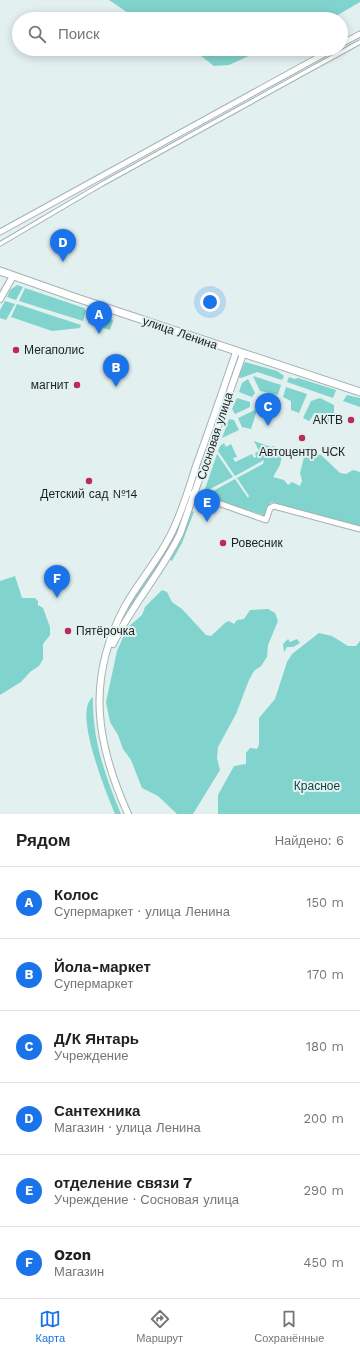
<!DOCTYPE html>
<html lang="ru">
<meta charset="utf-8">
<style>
body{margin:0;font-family:"Work Sans",sans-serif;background:#f6f6f6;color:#222}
.you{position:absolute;left:210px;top:302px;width:14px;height:14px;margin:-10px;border:3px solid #fff;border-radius:50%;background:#1a73e8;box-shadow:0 0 0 6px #1a73e833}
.badge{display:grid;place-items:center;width:26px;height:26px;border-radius:50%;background:#1a73e8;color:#fff;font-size:13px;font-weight:700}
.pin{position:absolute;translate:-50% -33px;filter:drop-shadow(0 1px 2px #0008)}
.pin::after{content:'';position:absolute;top:21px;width:14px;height:12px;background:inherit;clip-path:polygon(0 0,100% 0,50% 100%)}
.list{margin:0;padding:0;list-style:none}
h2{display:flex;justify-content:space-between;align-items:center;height:52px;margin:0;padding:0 16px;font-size:17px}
h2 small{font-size:13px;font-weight:400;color:#767676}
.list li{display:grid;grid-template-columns:26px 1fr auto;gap:12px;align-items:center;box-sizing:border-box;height:72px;padding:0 16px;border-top:1px solid #e0e0e0}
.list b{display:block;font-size:15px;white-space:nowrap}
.list p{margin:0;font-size:13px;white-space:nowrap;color:#767676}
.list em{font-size:13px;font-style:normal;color:#767676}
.icon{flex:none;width:22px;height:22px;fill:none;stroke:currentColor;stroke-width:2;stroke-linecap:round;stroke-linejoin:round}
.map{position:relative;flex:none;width:360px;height:814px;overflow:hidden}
.search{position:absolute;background:#fff;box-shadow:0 2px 10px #0003;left:12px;right:12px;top:12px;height:44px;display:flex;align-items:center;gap:10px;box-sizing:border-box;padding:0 14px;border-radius:22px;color:#767676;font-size:15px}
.sheet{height:484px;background:#fff}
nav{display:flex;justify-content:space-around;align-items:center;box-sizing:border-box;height:56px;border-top:1px solid #e0e0e0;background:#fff;font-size:11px;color:#767676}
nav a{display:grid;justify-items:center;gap:2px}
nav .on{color:#1a73e8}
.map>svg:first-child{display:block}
.green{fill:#81d4cd}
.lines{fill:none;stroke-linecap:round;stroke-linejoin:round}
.pedestrian-casing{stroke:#a4b2b0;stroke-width:5.5}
.minor-casing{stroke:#a4b2b0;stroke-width:7}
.tertiary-casing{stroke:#a4b2b0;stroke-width:8}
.secondary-casing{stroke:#a4b2b0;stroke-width:9}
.pedestrian{stroke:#fff;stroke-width:3.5}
.minor{stroke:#fff;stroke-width:5}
.tertiary{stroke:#fff;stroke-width:6}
.secondary{stroke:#fff;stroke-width:7}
.poi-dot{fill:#bb2c55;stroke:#e2f0ef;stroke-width:1.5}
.labels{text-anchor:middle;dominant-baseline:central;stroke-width:4;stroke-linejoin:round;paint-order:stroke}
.street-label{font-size:12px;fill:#1b2120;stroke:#e2f0ef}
.poi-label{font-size:12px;fill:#1b2120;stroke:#e2f0ef;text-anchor:start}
.park-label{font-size:12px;fill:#0d4946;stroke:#e2f0ef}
</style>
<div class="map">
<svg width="360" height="814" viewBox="0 0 360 814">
<rect width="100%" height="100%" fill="#e2f0ef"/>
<path class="green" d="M 109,0 L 360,0 L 360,2 L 331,19 L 137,19 Z
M 192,49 L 264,49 L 229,65 L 214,66 Z
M 17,285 L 23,287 L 16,300 L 7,297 L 10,290 Z
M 25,288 L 84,308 L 86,311 L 83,321 L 19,301 Z
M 5,301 L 15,304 L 6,320 L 0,318 L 0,310 Z
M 17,304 L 81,325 L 80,328 L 52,331 L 11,317 Z
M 94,311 L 109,316 L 113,321 L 110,330 L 88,323 L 91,314 Z
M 245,362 L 277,371 L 284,376 L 282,380 L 257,372 L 241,378 L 238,377 Z
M 253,376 L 281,385 L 278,395 L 260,391 Z
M 289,377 L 294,379 L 298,378 L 336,390 L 333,398 L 287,382 Z
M 248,379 L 255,393 L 252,397 L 239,392 L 242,383 Z
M 286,387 L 307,394 L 299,413 L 291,410 L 291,401 L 283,397 Z
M 347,395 L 360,398 L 360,407 L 343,401 Z
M 237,398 L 250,402 L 250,407 L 235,414 L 232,409 Z
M 320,398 L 334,405 L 334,417 L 331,423 L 328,422 L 324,413 L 314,413 L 311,419 L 309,421 L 303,418 L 311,401 Z
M 255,410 L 257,410 L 251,429 L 242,427 L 238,418 Z
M 229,419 L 234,420 L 239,430 L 222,438 Z
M 254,441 L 271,447 L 274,446 L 277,452 L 283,452 L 280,465 L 273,477 L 284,480 L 288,485 L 292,482 L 300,486 L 302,481 L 300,473 L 305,453 L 321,455 L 340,473 L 346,474 L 353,470 L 360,472 L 360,527 L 271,502 L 265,518 L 263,515 L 204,496 L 235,479 L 248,498 L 249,496 L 237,478 L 263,464 L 264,460 L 235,476 L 218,451 L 220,446 L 224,443 L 226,447 L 231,444 L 237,457 L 233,458 L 235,462 L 252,454 L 254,458 L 256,457 L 255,453 L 259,451 Z
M 217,454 L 233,477 L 204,492 Z
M 192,511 L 194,512 L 182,543 L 172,561 L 170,560 L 180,542 Z
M 161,559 L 163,561 L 129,610 L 127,608 Z
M 15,576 L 22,598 L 35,598 L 38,601 L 38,605 L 43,608 L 50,627 L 50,635 L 43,644 L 43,659 L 39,666 L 30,672 L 21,682 L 0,695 L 0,581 Z
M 162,590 L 167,592 L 172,602 L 182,609 L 206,635 L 211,636 L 225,623 L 229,621 L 234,624 L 237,620 L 244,619 L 250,610 L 268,609 L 275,613 L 278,621 L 268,645 L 267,657 L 261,666 L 254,671 L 249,680 L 236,714 L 218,747 L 217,758 L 220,770 L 193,814 L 177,814 L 158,796 L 142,788 L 131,760 L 123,749 L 118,735 L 110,722 L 106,702 L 117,651 L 127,628 L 142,615 L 145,607 Z
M 319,633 L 332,636 L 348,646 L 356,646 L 360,641 L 360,814 L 218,814 L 218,795 L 234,766 L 246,764 L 246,753 L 250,748 L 257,749 L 259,745 L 259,718 L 275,699 L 287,662 L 292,654 Z
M 288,639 L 290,642 L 297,639 L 300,643 L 293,647 L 287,647 L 284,652 L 283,644 Z
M 93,697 C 92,739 105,776 121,814 L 115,814 C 107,794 72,711 93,697 Z"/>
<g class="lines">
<g class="pedestrian-casing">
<path id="pedestrian" d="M 0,244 L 102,184 L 360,42"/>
</g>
<g class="minor-casing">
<path id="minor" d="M 341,44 L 360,34
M 0,232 L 333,49
M 190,493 L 266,520 L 270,508 L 274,506 L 360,529"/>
</g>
<g class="tertiary-casing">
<path id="tertiary" d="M 0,299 L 13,276
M 113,644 C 132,605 161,573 180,534 L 243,354
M 128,814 C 96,743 86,680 124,608 C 140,579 163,555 176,523 C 184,505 190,485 196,466 C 210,428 223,390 236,352"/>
</g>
<g class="secondary-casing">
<path id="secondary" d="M 0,271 L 74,297 L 360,392"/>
</g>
<use href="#pedestrian" class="pedestrian"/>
<use href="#minor" class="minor"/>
<use href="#tertiary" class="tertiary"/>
<use href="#secondary" class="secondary"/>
</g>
<g class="poi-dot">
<circle cx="16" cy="350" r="4"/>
<circle cx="77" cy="385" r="4"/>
<circle cx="351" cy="420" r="4"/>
<circle cx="302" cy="438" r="4"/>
<circle cx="89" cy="481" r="4"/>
<circle cx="223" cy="543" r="4"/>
<circle cx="68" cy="631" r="4"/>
</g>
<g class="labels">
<g class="street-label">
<text transform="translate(180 333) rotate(19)">улица Ленина</text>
<text transform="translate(215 436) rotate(-72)">Сосновая улица</text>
</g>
<g class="poi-label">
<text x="24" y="350">Мегаполис</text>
<text x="69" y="385" text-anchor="end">магнит</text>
<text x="343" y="420" text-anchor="end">АКТВ</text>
<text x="302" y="452" text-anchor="middle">Автоцентр ЧСК</text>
<text x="89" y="494" text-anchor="middle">Детский сад №14</text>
<text x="231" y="543">Ровесник</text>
<text x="76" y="631">Пятёрочка</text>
</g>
<g class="park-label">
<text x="317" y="786">Красное</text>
</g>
</g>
</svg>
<div class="you"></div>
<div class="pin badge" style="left:99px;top:334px">A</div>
<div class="pin badge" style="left:116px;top:387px">B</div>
<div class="pin badge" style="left:268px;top:426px">C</div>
<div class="pin badge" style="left:63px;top:262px">D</div>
<div class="pin badge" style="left:207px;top:522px">E</div>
<div class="pin badge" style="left:57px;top:598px">F</div>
<div class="search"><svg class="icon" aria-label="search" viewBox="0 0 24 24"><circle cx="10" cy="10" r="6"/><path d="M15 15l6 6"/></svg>Поиск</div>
</div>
<section class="sheet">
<h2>Рядом<small>Найдено: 6</small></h2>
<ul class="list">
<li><span class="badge">A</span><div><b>Колос</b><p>Супермаркет · улица Ленина</p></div><em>150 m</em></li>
<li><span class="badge">B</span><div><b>Йола-маркет</b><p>Супермаркет</p></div><em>170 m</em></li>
<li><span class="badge">C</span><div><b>Д/К Янтарь</b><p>Учреждение</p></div><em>180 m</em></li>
<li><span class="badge">D</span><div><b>Сантехника</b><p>Магазин · улица Ленина</p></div><em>200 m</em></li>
<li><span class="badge">E</span><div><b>отделение связи 7</b><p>Учреждение · Сосновая улица</p></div><em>290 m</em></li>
<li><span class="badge">F</span><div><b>Ozon</b><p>Магазин</p></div><em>450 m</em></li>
</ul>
</section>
<nav>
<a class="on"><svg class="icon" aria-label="map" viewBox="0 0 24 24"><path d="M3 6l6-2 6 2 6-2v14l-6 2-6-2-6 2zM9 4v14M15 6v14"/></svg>Карта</a>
<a><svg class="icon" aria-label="directions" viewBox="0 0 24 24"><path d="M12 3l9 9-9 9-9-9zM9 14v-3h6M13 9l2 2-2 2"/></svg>Маршрут</a>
<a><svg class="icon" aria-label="saved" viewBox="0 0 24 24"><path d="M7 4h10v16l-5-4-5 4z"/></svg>Сохранённые</a>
</nav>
